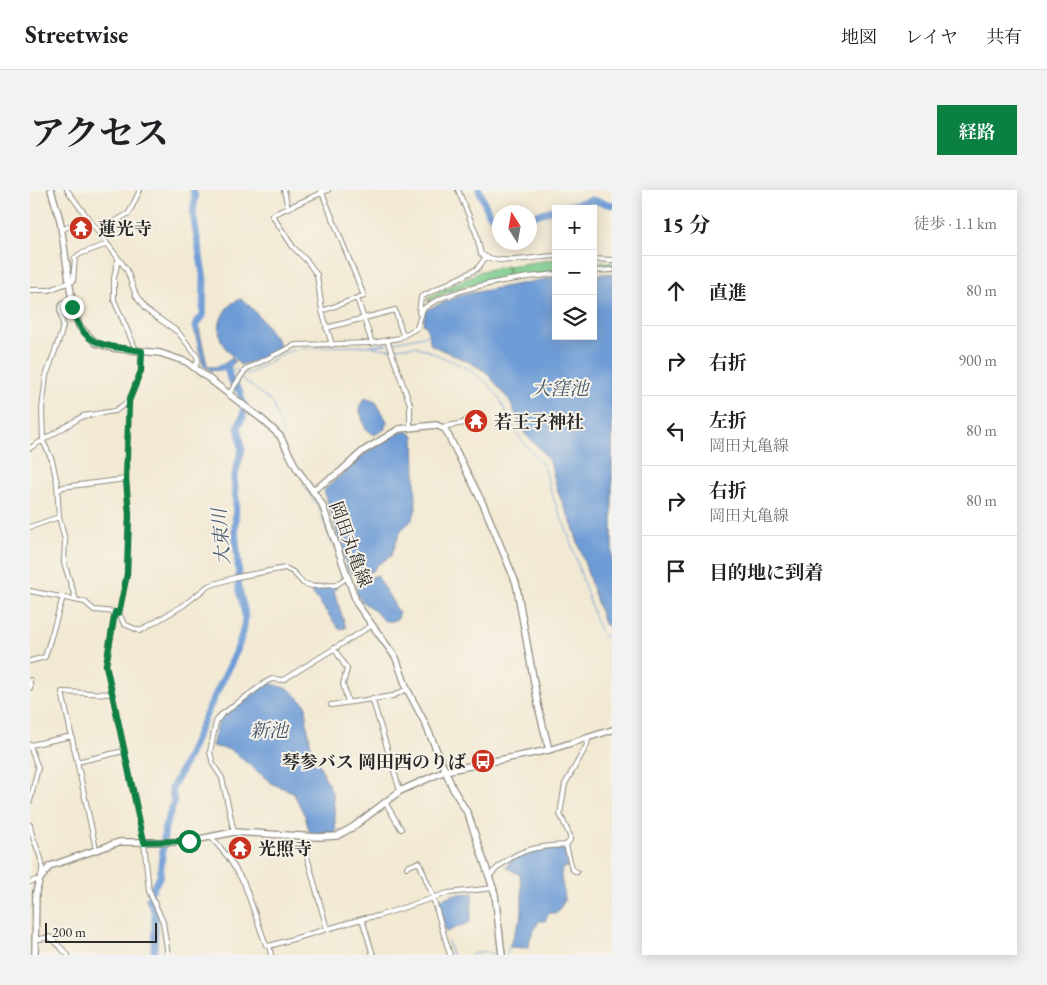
<!DOCTYPE html>
<html lang="ja">
<meta charset="utf-8">
<style>
body{margin:0;font-family:"EB Garamond","Noto Serif JP",serif;background:#f2f2f2;color:#202124}
.controls{position:absolute;right:15px;top:15px;display:grid;overflow:hidden;border-radius:0px;box-shadow:0 2px 12px #0003}
.controls button{width:45px;height:45px;display:grid;place-items:center;padding:0;border:0;border-bottom:1px solid #e0e0e0;background:#fff;color:#202124;font:25px sans-serif}
.compass{position:absolute;left:462px;top:15px;width:45px;height:45px;border-radius:50%;background:#fff;box-shadow:0 2px 12px #0003;rotate:349deg}
.scale{position:absolute;left:15px;bottom:12px;width:112px;box-sizing:border-box;padding-left:5px;border:2px solid #2b2b2b;border-top:0;font-size:14px;line-height:18px;white-space:nowrap;color:#2b2b2b;-webkit-text-stroke:4px #f7f3e8;paint-order:stroke}
.stop{position:absolute;width:15px;height:15px;margin:-11px;border:4px solid #0b8043;border-radius:50%;background:#fff}
.stop.end{background:#0b8043;border-color:#fff;box-shadow:0 1px 5px #0008}
.list{margin:0;padding:0;list-style:none}
h2{display:flex;justify-content:space-between;align-items:center;height:65px;margin:0;padding:0 20px;font-size:21px}
h2 small{font-size:16px;font-weight:400;color:#757577}
.list li{display:grid;grid-template-columns:32px 1fr auto;gap:15px;align-items:center;box-sizing:border-box;height:70px;padding:0 20px;border-top:1px solid #e0e0e0}
.list b{display:block;font-size:19px;white-space:nowrap}
.list p{margin:0;font-size:16px;white-space:nowrap;color:#757577}
.list em{font-size:16px;font-style:normal;color:#757577}
.icon{flex:none;width:28px;height:28px;fill:none;stroke:currentColor;stroke-width:2;stroke-linecap:round;stroke-linejoin:round}
.map{position:relative;flex:none;width:582px;height:765px;overflow:hidden;border-radius:0px}
header{display:flex;align-items:center;gap:30px;box-sizing:border-box;height:70px;padding:0 25px;background:#fff;border-bottom:1px solid #e0e0e0}
header strong{font-size:24px}
nav{display:flex;gap:28px;margin-inline-start:auto;font-size:18px}
.intro{display:flex;align-items:center;justify-content:space-between;box-sizing:border-box;height:120px;padding:0 30px}
h1{margin:0;font-size:35px}
.button{padding:12px 22px;border-radius:0px;background:#0b8043;color:#fff;font-size:18px;font-weight:700}
main{display:flex;gap:30px;padding:0 30px}
aside{flex:1;background:#fff;border-radius:0px;box-shadow:0 2px 12px #0003}
.map>svg:first-child{display:block}
.green{fill:#7acb8d;stroke:#527b5c}
.water{fill:#6e9cd6;stroke:#4c6480}
.lines{fill:none;stroke-linecap:round;stroke-linejoin:round}
.stream{stroke:#6e9cd6;stroke-width:1}
.river{stroke:#6e9cd6;stroke-width:7}
.street-casing{stroke:#8e8a7f;stroke-width:6}
.secondary-casing{stroke:#8e8a7f;stroke-width:8}
.street{stroke:#fff;stroke-width:4}
.secondary{stroke:#fff;stroke-width:5.5}
.route{stroke:#0b8043;stroke-width:6}
.labels{text-anchor:middle;dominant-baseline:central;stroke-width:4;stroke-linejoin:round;paint-order:stroke}
.poi-label{font-size:18px;font-weight:bold;fill:#2b2b2b;stroke:#f7f3e8;text-anchor:start}
.street-label{font-size:18px;fill:#2b2b2b;stroke:#f7f3e8}
.water-label{font-size:19px;font-style:italic;fill:#46586f;stroke:#f7f3e8}
</style>
<header>
<strong>Streetwise</strong>
<nav><a>地図</a><a>レイヤ</a><a>共有</a></nav>
</header>
<div class="intro"><h1>アクセス</h1><a class="button">経路</a></div>
<main>
<div class="map">
<svg width="582" height="765" viewBox="0 0 582 765">
<rect width="100%" height="100%" fill="#f7f3e8"/>
<filter id="ink" filterUnits="userSpaceOnUse"><feTurbulence type="fractalNoise" baseFrequency=".02" numOctaves="2"/><feDisplacementMap in="SourceGraphic" scale="10" xChannelSelector="R" yChannelSelector="G"/><feConvolveMatrix kernelMatrix="1 2 1 2 8 2 1 2 1" color-interpolation-filters="sRGB"/></filter>
<filter id="wash" filterUnits="userSpaceOnUse"><feTurbulence type="fractalNoise" baseFrequency=".0096" numOctaves="4" result="noise"/><feDisplacementMap in="SourceGraphic" scale="20" xChannelSelector="R" yChannelSelector="G"/><feGaussianBlur stdDeviation="1.12" result="paint"/><feColorMatrix in="noise" values="0 0 0 0 0 0 0 0 0 0 0 0 0 0 0 0 0 1.4 0 .05"/><feComposite in="paint" operator="in"/></filter>
<g filter="url(#wash)">
<rect width="100%" height="100%" fill="#f2e9d3"/>
<path class="green" d="M 526,69 L 526,81 L 480,88 L 478,76 Z
M 563,71 L 582,72 L 582,78 L 563,79 Z
M 477,76 L 479,88 L 432,97 L 396,111 L 399,107 L 451,81 Z"/>
<path class="water" d="M 582,83 L 582,437 L 580,437 L 574,434 L 543,337 L 528,302 L 521,275 L 514,263 L 495,244 L 479,210 L 456,182 L 441,173 L 401,155 L 396,135 L 393,135 L 395,122 L 398,119 L 431,105 L 526,87 L 526,146 L 563,146 L 563,85 Z
M 211,109 C 223,116 244,145 251,157 L 222,172 L 210,175 C 204,168 195,159 191,150 C 185,134 195,113 211,109 Z
M 167,129 L 177,175 C 186,180 195,174 202,168 L 205,172 L 198,179 L 181,181 L 173,175 L 163,135 Z
M 335,208 L 346,212 L 358,233 L 355,235 L 355,239 L 344,245 L 335,238 L 329,217 Z
M 377,241 L 384,246 L 386,319 L 382,330 L 371,340 L 361,366 L 347,375 L 343,381 L 324,385 L 318,380 L 294,300 L 335,263 L 364,244 Z
M 347,385 L 369,423 L 368,429 C 351,436 351,425 341,418 C 331,411 323,407 328,392 Z
M 294,396 L 307,397 L 304,401 L 316,438 L 309,439 L 281,401 L 283,398 Z
M 239,493 L 259,499 L 276,515 L 277,535 L 281,556 L 303,605 L 306,643 L 280,644 L 275,626 L 263,602 L 243,594 L 201,560 L 182,556 L 189,530 Z
M 509,659 L 535,659 L 538,677 L 532,678 L 531,687 L 535,710 L 527,723 L 519,723 L 515,731 L 509,731 L 501,746 L 498,758 L 479,757 L 492,724 L 492,701 L 490,685 L 476,677 L 482,669 Z
M 443,703 L 440,732 L 416,742 L 406,711 L 425,704 Z"/>
<g class="lines">
<path class="stream" d="M 361,153 L 398,145
M 343,157 L 357,159 L 385,156 L 396,160 L 437,178 L 459,195 L 468,206 L 489,247 L 514,276 L 521,302 L 538,344 L 566,431 L 573,446 L 582,444
M 199,177 L 212,182
M 200,179 L 243,213 L 253,245
M 215,184 C 227,183 246,165 260,161 C 291,153 325,159 357,154
M 273,294 L 289,318 L 304,360
M 418,751 L 422,765
M 441,765 L 454,761 L 465,765
M 477,765 L 479,756"/>
<path class="river" d="M 163,0 L 165,7 L 163,23 L 174,90 L 173,126 L 167,132 L 166,137
M 449,0 L 459,24 L 470,32
M 528,19 L 561,10 L 582,15
M 500,27 L 526,19
M 121,702 L 130,686 L 135,637 L 144,613 L 142,598 C 158,571 167,543 181,514 C 193,488 208,465 214,436 C 218,416 205,403 209,384 L 205,339 L 206,311 L 204,288 L 212,259 L 208,236 L 213,227 L 214,218 L 210,202 L 200,189 L 197,177 L 190,178
M 119,709 L 125,723 L 124,765"/>
</g>
</g>
<g filter="url(#ink)">
<g class="lines">
<g class="street-casing">
<path id="street" d="M 37,0 L 97,80 L 106,106 L 115,119 L 148,142 L 166,165 L 168,169 L 165,178
M 254,0 L 258,18
M 291,0 L 334,106 L 327,108 L 342,153
M 298,0 L 242,25 L 263,57 L 278,72 L 287,85 L 292,121 L 302,155
M 428,0 L 446,43 L 451,64 C 470,77 504,66 526,66
M 32,40 L 57,26
M 68,42 L 99,23 L 110,0
M 563,69 L 582,70
M 88,70 L 84,88 L 84,110 L 106,160
M 563,81 L 582,80
M 0,100 L 19,100 L 43,91 L 45,68 L 50,64 L 77,54
M 41,109 L 32,114 L 30,119 L 33,135 L 31,144 L 16,186 L 12,219 L 13,251 L 22,270 L 27,293 L 29,327 L 35,350 L 34,373 L 46,410
M 292,121 L 327,108
M 389,123 L 391,107 L 447,79 L 456,67
M 296,138 L 365,120 L 373,146
M 357,150 L 380,214 L 380,236
M 111,161 L 111,181 L 99,211 L 96,289 L 99,324 L 97,384 L 89,423 L 94,434 L 110,441 L 154,415 L 178,396 L 207,387 L 255,378 L 263,382 L 273,393 L 282,396 L 306,395 L 316,388
M 199,204 L 216,179 L 265,155 L 342,153 L 369,148 L 387,138 L 393,119 C 420,97 491,87 526,84
M 412,237 L 434,233 L 436,230 L 451,224
M 0,258 L 53,226 L 85,221 L 99,211
M 28,301 L 33,297 L 96,289
M 0,337 L 29,327
M 0,401 L 55,412 L 64,420 L 86,422
M 85,422 L 76,475 L 114,652 L 119,701 L 133,732 L 138,765
M 304,458 L 317,479 L 313,494 L 318,512
M 0,471 L 15,467 L 33,407
M 0,490 L 0,498
M 342,508 L 370,601
M 301,515 L 363,506 L 377,499
M 0,555 L 42,546
M 0,556 L 8,578 L 0,611
M 47,572 L 94,561
M 355,612 L 371,639
M 0,635 C 2,655 18,669 10,689 L 0,692
M 204,642 L 192,588 L 183,574 L 180,562 L 186,532 L 191,525 L 236,492 L 242,489 L 253,490 L 341,436
M 181,647 L 198,667 L 214,693 L 236,755 L 239,756 L 335,728 L 348,726 L 418,703 L 464,698
M 273,652 L 297,739
M 536,655 L 540,650 L 540,646 L 530,624 L 535,594 L 557,555 L 558,549
M 536,655 L 542,679 L 547,682
M 66,659 L 32,502 L 82,504
M 377,677 L 389,672 L 402,704 L 420,765
M 460,685 C 484,661 502,656 536,655
M 332,729 L 343,765
M 5,750 L 20,747 L 38,765
M 239,756 L 241,765"/>
</g>
<g class="secondary-casing">
<path id="secondary" d="M 21,0 L 30,30 L 43,117 L 49,136 L 66,153 L 82,158 L 130,163 L 157,172 L 233,230 L 250,246 L 267,279 L 292,314 L 327,414 L 366,468 L 377,499 L 395,533 L 423,599 L 438,624 L 465,704 L 472,765
M 283,300 L 310,282 L 333,261 L 369,239 L 406,235 L 415,239 L 454,316 L 486,393 L 509,520 L 519,560
M 5,765 L 6,702 L 10,689 L 20,676 L 89,652 L 155,652 L 204,642 L 288,647 L 307,646 L 323,637 L 370,601 L 415,581 L 519,560 L 582,540"/>
</g>
<use href="#street" class="street"/>
<use href="#secondary" class="secondary"/>
</g>
</g>
<g class="lines" filter="url(#ink)">
<path class="route" d="M 42,117 C 53,159 76,155 112,161 L 111,181 L 99,211 L 96,289 L 99,324 L 97,384 L 89,423 L 85,422 L 76,475 L 114,652 L 159,651"/>
</g>
<defs>
<g id="temple-disc" transform="scale(1.25)"><circle r="9.5" fill="#c8321e" stroke="#f7f3e8"/><path d="M0-6L5-2H3V0L6.5 2.5H4V6H1.5V3h-3V6H-4V2.5H-6.5L-3 0V-2H-5Z" fill="#fff"/></g>
<g id="bus-disc" transform="scale(1.25)"><circle r="9.5" fill="#c8321e" stroke="#f7f3e8"/><path d="M-5-6H5V4H4V6H2V4H-2V6H-4V4H-5ZM-3.5-4V0h7V-4ZM-3.5 1.2v1.5H-2V1.2ZM2 1.2v1.5H3.5V1.2Z" fill="#fff"/></g>
</defs>
<g fill-rule="evenodd">
<use href="#temple-disc" x="51" y="38"/>
<use href="#temple-disc" x="446" y="231"/>
<use href="#bus-disc" x="453" y="571"/>
<use href="#temple-disc" x="210" y="658"/>
</g>
<g class="labels">
<g class="poi-label">
<text x="68" y="38">蓮光寺</text>
<text x="464" y="231">若王子神社</text>
<text x="436" y="571" text-anchor="end">琴参バス 岡田西のりば</text>
<text x="228" y="658">光照寺</text>
</g>
<g class="street-label">
<text transform="translate(321 354) rotate(70)">岡田丸亀線</text>
</g>
<g class="water-label">
<text x="530" y="198">大窪池</text>
<text transform="translate(191 347) rotate(-94)">大束川</text>
<text x="239" y="540">新池</text>
</g>
</g>
</svg>
<div class="controls">
<button>+</button>
<button>−</button>
<button><svg class="icon" aria-label="layers" viewBox="0 0 24 24"><path d="M12 4l9 5-9 5-9-5zM3 14l9 5 9-5"/></svg></button>
</div>
<svg class="compass" viewBox="-18 -18 36 36"><path d="M0-13l5 13h-10z" fill="#e53935"/><path d="M0 13l5-13h-10z" fill="#757577"/></svg>
<div class="scale">200 m</div>
<div class="stop" style="left:159px;top:651px"></div>
<div class="stop end" style="left:42px;top:117px"></div>
</div>
<aside>
<h2>15 分<small>徒歩 · 1.1 km</small></h2>
<ul class="list">
<li><svg class="icon" aria-label="ahead" viewBox="0 0 24 24"><path d="M12 20V5M6 11l6-6 6 6"/></svg><div><b>直進</b></div><em>80 m</em></li>
<li><svg class="icon" aria-label="right" viewBox="0 0 24 24"><path d="M7 20v-9h11M14 6l5 5-5 5"/></svg><div><b>右折</b></div><em>900 m</em></li>
<li><svg class="icon" aria-label="left" viewBox="0 0 24 24"><path d="M17 20v-9H6M10 6l-5 5 5 5"/></svg><div><b>左折</b><p>岡田丸亀線</p></div><em>80 m</em></li>
<li><svg class="icon" aria-label="right" viewBox="0 0 24 24"><path d="M7 20v-9h11M14 6l5 5-5 5"/></svg><div><b>右折</b><p>岡田丸亀線</p></div><em>80 m</em></li>
<li><svg class="icon" aria-label="arrive" viewBox="0 0 24 24"><path d="M6 21V4h12l-3 4 3 4H6"/></svg><div><b>目的地に到着</b></div></li>
</ul>
</aside>
</main>
